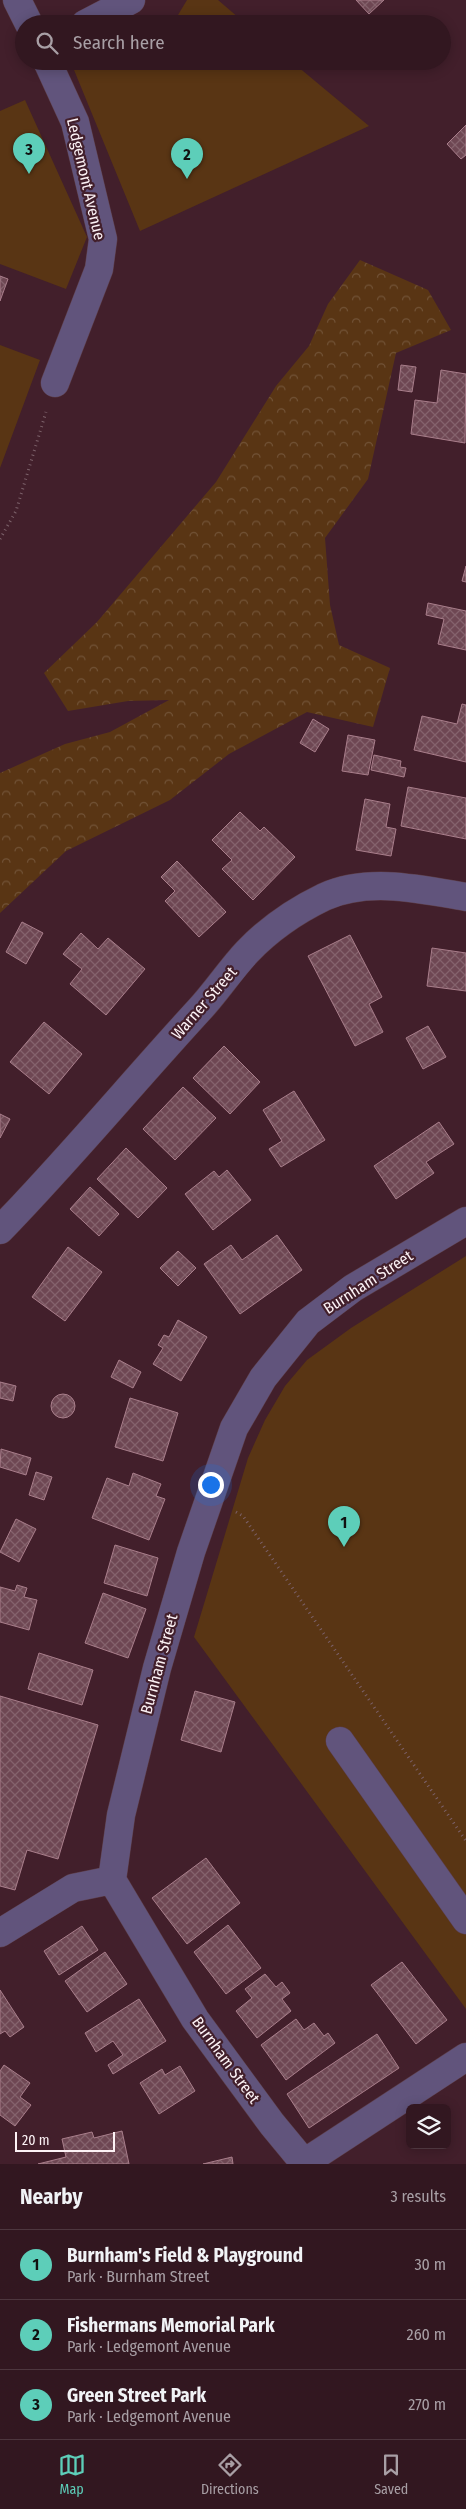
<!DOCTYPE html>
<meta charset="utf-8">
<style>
body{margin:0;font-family:"Fira Sans Condensed",sans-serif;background:#3d242d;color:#f1f3f6}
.controls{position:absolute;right:15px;bottom:15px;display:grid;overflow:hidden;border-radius:8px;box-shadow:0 2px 12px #0003}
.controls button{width:45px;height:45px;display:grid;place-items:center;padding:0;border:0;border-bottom:1px solid #4d363e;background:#321720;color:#f1f3f6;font:25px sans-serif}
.scale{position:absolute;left:15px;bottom:12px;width:100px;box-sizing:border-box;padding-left:5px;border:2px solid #fcf2f5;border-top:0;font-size:14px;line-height:18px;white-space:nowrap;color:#fcf2f5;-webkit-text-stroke:4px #421f2b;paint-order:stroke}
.you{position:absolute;left:210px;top:1484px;width:18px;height:18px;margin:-12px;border:4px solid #fff;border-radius:50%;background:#1a73e8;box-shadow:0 0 0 8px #1a73e833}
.badge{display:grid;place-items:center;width:32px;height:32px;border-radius:50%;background:#5dceb9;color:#111;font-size:16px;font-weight:700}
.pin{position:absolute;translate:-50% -41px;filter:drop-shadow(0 1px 2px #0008)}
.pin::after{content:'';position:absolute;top:26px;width:18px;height:15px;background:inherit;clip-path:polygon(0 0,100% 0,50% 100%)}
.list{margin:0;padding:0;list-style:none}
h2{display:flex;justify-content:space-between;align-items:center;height:65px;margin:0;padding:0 20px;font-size:21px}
h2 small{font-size:16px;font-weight:400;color:#a89fa5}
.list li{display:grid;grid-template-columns:32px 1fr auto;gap:15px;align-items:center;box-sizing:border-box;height:70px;padding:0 20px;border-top:1px solid #4d363e}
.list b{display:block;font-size:19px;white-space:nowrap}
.list p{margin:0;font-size:16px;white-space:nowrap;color:#a89fa5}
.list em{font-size:16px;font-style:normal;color:#a89fa5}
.icon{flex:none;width:28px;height:28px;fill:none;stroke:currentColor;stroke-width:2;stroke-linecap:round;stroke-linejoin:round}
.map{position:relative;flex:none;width:466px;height:2164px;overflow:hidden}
.search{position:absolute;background:#321720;box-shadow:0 2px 12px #0003;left:15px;right:15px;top:15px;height:55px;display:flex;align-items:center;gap:12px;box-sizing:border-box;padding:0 18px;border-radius:28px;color:#a89fa5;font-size:19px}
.sheet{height:275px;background:#321720}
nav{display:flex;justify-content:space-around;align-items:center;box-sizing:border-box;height:70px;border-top:1px solid #4d363e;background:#321720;font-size:14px;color:#a89fa5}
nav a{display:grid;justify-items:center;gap:2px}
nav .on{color:#5dceb9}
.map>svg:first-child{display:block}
.forest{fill:url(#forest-crowns)}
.park{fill:#593514}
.building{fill:url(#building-cross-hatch);stroke:#a97e8b}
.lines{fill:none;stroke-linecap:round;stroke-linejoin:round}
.minor-casing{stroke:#5c3d47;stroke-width:29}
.path{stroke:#7c616a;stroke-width:3;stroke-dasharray:1 4;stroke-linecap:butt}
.minor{stroke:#61547c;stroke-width:28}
.labels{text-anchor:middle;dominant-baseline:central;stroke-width:4.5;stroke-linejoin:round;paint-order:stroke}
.street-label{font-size:16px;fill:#fcf2f5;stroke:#421f2b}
</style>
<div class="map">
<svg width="466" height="2164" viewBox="0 0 466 2164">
<defs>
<pattern id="forest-crowns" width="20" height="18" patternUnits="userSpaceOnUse" patternTransform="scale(1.25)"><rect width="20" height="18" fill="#593514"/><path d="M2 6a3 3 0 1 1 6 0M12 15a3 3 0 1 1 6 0" fill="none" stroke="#725337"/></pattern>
<pattern id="building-cross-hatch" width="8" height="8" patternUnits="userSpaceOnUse" patternTransform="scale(1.25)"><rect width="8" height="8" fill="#6e4753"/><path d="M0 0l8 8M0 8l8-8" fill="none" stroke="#84626c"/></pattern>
</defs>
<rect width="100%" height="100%" fill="#421f2b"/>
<path class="forest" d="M 360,260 L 428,290 L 451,330 L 396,353 L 368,479 L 325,538 L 330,605 L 339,645 L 390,668 L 373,727 L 307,712 L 229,754 L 170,800 L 66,851 L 0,913 L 0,773 L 65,744 L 110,732 L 169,700 L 128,701 L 68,711 L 44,673 L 97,622 L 216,482 L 276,386 L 309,346 L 328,304 Z"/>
<path class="park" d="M 187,0 L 218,0 L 246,24 L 160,24 L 178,15 Z
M 80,61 L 291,61 L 369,126 L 140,231 L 72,65 Z
M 25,100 L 87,237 L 66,289 L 0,264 L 0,111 Z
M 0,345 L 40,360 L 0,468 Z
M 466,1256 L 466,2009 L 194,1637 L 248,1458 L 265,1420 L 285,1386 L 307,1360 L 351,1328 Z"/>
<path class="building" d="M 356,0 L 384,0 L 369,14 Z
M 466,125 L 466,155 L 461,159 L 447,144 Z
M 0,276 L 8,279 L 0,301 Z
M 401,365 L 416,367 L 412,392 L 398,390 Z
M 441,370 L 466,374 L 465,443 L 411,434 L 415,400 L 437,403 Z
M 466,566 L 466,582 L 462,581 Z
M 428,603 L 466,611 L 466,650 L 438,644 L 444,619 L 426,615 Z
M 462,704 L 466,705 L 466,762 L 414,750 L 422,716 L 457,724 Z
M 313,719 L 329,729 L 315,752 L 300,743 Z
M 348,735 L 375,740 L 368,775 L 342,771 Z
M 374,755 L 401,761 L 400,767 L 406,768 L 404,777 L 371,770 Z
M 408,787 L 466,798 L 466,839 L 401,826 Z
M 365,799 L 390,804 L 386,827 L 396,829 L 391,856 L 356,850 Z
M 240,812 L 260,831 L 264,827 L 295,857 L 253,900 L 222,869 L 232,860 L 212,840 Z
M 177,861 L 226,912 L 199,937 L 165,901 L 175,891 L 161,877 Z
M 22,922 L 43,933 L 26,964 L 6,952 Z
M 81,933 L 98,949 L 108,938 L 145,969 L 106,1015 L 70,984 L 82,969 L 63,954 Z
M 350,935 L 382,997 L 369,1004 L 383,1032 L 355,1046 L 308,956 Z
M 432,948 L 466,953 L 466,991 L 427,986 Z
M 44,1022 L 82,1054 L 49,1094 L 10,1062 Z
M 428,1026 L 446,1057 L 423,1069 L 406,1038 Z
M 224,1046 L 260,1082 L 230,1114 L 193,1078 Z
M 183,1087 L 216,1118 L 175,1160 L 143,1129 Z
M 294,1091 L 325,1140 L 281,1167 L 269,1149 L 282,1141 L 263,1110 Z
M 0,1114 L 10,1119 L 0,1138 Z
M 439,1122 L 454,1144 L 426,1162 L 434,1173 L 396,1199 L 374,1166 Z
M 126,1148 L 167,1188 L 138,1218 L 97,1179 Z
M 227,1170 L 251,1200 L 213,1230 L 185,1194 L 214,1171 L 219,1177 Z
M 90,1187 L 119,1214 L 99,1236 L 70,1209 Z
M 277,1235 L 302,1270 L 240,1314 L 204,1264 L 231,1245 L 242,1260 Z
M 68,1247 L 102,1272 L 65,1321 L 32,1297 Z
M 178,1251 L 196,1268 L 178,1286 L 160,1268 Z
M 178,1320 L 207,1337 L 181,1381 L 153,1364 L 163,1348 L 158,1345 L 164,1335 L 169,1337 Z
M 119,1360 L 141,1372 L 133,1388 L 111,1377 Z
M 0,1382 L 16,1386 L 13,1401 L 0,1398 Z
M51 1406a12 12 0 1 1 24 0a12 12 0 1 1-24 0Z
M 130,1398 L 178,1413 L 163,1461 L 115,1447 Z
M 1,1449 L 31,1458 L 26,1475 L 0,1467 Z
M 36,1472 L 52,1477 L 44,1500 L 29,1495 Z
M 133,1473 L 161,1484 L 156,1496 L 165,1499 L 149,1540 L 92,1518 L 107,1478 L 129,1486 Z
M 16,1519 L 36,1529 L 19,1562 L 0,1552 Z
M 115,1545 L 158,1558 L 147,1596 L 104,1583 Z
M 17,1585 L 27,1588 L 24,1597 L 37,1600 L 29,1630 L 0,1622 L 0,1587 L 15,1591 Z
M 103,1593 L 146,1609 L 128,1658 L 85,1643 Z
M 39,1653 L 93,1670 L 82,1705 L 28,1689 Z
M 195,1691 L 235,1702 L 221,1752 L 181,1740 Z
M 0,1696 L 98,1725 L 58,1859 L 27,1850 L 15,1890 L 0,1886 Z
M 206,1858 L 240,1903 L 187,1944 L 152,1898 Z
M 228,1925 L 261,1968 L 226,1994 L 194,1952 Z
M 82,1926 L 98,1950 L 59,1975 L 44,1951 Z
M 105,1952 L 127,1984 L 87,2012 L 65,1981 Z
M 402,1962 L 447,2020 L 416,2044 L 371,1985 Z
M 265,1974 L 276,1987 L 282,1982 L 290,1993 L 282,1999 L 291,2011 L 257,2038 L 236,2011 L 252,1998 L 245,1989 Z
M 0,1990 L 24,2027 L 10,2037 L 5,2031 L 0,2034 Z
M 139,1999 L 166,2041 L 113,2074 L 108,2065 L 123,2055 L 113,2041 L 96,2052 L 85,2033 Z
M 296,2019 L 304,2030 L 314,2023 L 324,2036 L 328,2033 L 335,2043 L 286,2080 L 261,2045 Z
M 377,2034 L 399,2068 L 309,2128 L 287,2094 Z
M 4,2065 L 30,2083 L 20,2097 L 31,2105 L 15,2126 L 0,2115 L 0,2071 Z
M 180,2066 L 195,2091 L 159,2114 L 140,2083 L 162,2069 L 165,2075 Z
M 122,2131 L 129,2164 L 38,2164 L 66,2157 L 62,2139 L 92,2132 L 94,2138 Z
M 232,2157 L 233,2164 L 203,2164 Z"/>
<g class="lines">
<g class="minor-casing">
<path id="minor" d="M 17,0 L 29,24
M 85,24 L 131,0
M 47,61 L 75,122 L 103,239 L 99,269 L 55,383
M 0,1230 C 69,1159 132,1083 199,1010 C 216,992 230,970 247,952 C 268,930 297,910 324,897 C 368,877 420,889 466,897
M 340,1741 L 466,1920
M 0,1933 L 73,1888 L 112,1880
M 304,2163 L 466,2057
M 305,2164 L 272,2124 L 195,2019 L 112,1880 L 121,1815 L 157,1668 L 191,1552 L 234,1428 L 263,1378 L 308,1322 L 353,1288 L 466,1221"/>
</g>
<path class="path" d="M 0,539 L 16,511 L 46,412
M 236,1512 L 243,1516 L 466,1841"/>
<use href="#minor" class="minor"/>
</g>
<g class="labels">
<g class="street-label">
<text transform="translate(86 179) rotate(77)">Ledgemont Avenue</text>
<text transform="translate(204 1003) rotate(-49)">Warner Street</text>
<text transform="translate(368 1282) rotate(-33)">Burnham Street</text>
<text transform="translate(159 1664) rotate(-75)">Burnham Street</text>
<text transform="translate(226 2060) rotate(54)">Burnham Street</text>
</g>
</g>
</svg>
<div class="controls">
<button><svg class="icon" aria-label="layers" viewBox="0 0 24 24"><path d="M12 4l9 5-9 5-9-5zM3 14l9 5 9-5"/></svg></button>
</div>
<div class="scale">20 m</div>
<div class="you"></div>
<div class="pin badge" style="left:344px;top:1547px">1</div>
<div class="pin badge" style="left:187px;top:179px">2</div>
<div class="pin badge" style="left:29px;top:174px">3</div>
<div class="search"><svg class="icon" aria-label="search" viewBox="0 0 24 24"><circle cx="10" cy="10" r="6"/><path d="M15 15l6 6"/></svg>Search here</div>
</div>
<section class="sheet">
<h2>Nearby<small>3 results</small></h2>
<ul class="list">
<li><span class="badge">1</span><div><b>Burnham's Field &amp; Playground</b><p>Park · Burnham Street</p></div><em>30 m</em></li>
<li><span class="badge">2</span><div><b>Fishermans Memorial Park</b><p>Park · Ledgemont Avenue</p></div><em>260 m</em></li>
<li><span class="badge">3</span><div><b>Green Street Park</b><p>Park · Ledgemont Avenue</p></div><em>270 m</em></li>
</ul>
</section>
<nav>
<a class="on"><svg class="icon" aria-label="map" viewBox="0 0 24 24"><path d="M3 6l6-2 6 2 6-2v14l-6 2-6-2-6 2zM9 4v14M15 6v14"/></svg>Map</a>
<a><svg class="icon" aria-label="directions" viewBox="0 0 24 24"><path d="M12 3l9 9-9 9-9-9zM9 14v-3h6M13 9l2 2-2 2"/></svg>Directions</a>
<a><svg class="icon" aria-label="saved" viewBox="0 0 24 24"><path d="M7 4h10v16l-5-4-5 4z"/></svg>Saved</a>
</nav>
